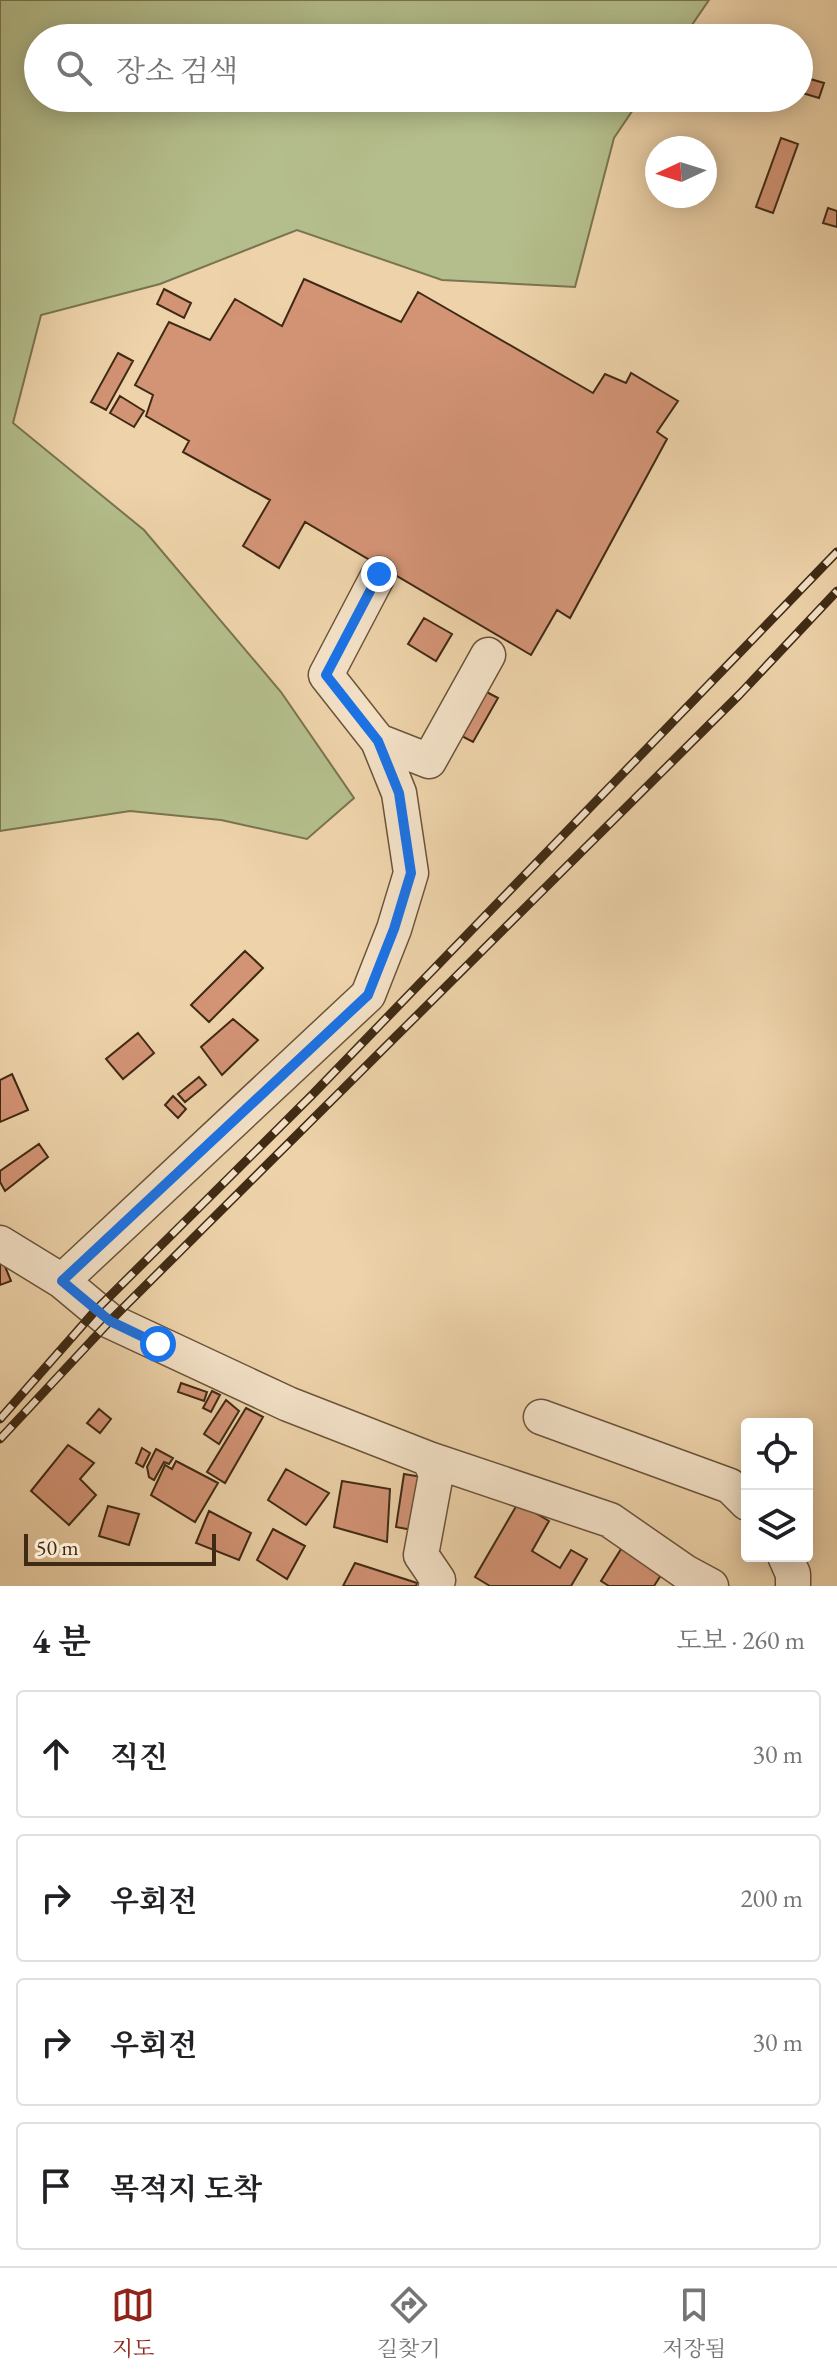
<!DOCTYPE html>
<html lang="ko">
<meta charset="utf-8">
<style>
body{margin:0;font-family:"EB Garamond","Noto Serif KR",serif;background:#f2f2f2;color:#202124}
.controls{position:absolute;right:24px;bottom:24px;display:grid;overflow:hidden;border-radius:8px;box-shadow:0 4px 20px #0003}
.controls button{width:72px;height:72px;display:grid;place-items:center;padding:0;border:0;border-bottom:2px solid #e0e0e0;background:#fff;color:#202124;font:40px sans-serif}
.compass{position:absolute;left:645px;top:136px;width:72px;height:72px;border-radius:50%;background:#fff;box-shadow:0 4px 20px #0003;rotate:266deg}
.scale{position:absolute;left:24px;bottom:20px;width:192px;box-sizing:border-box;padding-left:8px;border:4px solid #3f2a14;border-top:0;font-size:22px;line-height:28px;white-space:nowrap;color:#3f2a14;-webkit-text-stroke:6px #f4e2c8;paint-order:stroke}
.stop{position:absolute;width:24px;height:24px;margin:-18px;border:6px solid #1a73e8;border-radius:50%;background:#fff}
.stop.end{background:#1a73e8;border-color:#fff;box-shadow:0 2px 8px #0008}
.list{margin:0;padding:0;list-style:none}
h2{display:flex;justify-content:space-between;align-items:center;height:104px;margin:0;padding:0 32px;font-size:34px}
h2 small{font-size:26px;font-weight:400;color:#757577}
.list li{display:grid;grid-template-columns:52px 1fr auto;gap:24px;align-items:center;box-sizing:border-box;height:128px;margin:0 16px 16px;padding:0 16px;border:2px solid #e0e0e0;border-radius:8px}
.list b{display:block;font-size:30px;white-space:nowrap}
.list em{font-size:26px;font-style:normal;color:#757577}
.icon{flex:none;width:44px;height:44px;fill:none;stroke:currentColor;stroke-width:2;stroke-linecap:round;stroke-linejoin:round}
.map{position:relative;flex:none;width:837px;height:1586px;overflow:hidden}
.search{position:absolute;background:#fff;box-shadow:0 4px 20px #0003;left:24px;right:24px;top:24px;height:88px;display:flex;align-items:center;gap:20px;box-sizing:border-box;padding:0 28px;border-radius:44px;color:#757577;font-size:30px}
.sheet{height:680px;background:#fff}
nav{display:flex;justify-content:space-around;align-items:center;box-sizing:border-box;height:112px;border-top:2px solid #e0e0e0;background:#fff;font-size:22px;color:#757577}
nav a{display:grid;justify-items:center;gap:4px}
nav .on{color:#8f2418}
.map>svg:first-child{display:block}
.green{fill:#b4be8c;stroke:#7a7450;stroke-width:2}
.building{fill:#d39476;stroke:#3f2a14;stroke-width:2}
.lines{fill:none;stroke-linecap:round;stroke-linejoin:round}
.minor-casing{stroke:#6b543a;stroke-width:37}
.minor{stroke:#f4e2c8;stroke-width:34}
.rail-casing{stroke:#3f2a14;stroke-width:9}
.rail{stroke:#f4e2c8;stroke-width:6;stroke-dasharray:18;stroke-linecap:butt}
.route{stroke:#1a73e8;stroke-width:10}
</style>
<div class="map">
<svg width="837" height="1586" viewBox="0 0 837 1586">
<rect width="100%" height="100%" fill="#eed3aa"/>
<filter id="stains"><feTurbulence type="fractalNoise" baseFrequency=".0025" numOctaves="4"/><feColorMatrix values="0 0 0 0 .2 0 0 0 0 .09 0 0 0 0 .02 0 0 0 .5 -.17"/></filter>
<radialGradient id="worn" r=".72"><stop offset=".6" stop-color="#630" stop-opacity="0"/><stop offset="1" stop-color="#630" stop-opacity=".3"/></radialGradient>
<path class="green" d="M 0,0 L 709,0 L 683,38 L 38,38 L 38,98 L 641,98 L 614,138 L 575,287 L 442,280 L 297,230 L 160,284 L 41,315 L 13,423 L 144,530 L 281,692 L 354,798 L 307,839 L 221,820 L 130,811 L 0,831 Z"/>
<path class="building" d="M 800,76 L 824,83 L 819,98 L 799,92 Z
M 781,138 L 798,144 L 773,213 L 756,207 Z
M 828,208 L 837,211 L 837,227 L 823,223 Z
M 304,279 L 401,322 L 418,292 L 593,393 L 605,374 L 626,383 L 631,373 L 678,401 L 657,432 L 667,439 L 570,618 L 557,610 L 531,655 L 305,522 L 279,568 L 243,546 L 270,500 L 183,452 L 189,441 L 146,416 L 153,395 L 135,385 L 169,322 L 210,340 L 235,299 L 282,326 Z
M 164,289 L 191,303 L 184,318 L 157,304 Z
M 118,353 L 133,361 L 106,410 L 91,402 Z
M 120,396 L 144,411 L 134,427 L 110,413 Z
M 424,618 L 452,634 L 436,661 L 408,644 Z
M 481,689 L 498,698 L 473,742 L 456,733 Z
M 245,951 L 263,968 L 209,1022 L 191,1005 Z
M 233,1019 L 258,1040 L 222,1075 L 201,1047 Z
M 138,1033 L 154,1053 L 123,1079 L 106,1059 Z
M 12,1074 L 28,1110 L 0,1122 L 0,1080 Z
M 199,1077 L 206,1085 L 185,1102 L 178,1094 Z
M 173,1096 L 186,1109 L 178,1118 L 165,1105 Z
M 39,1144 L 48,1157 L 5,1191 L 0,1182 L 0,1171 Z
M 2,1259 L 11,1281 L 0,1285 L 0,1260 Z
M 181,1383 L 207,1392 L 204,1401 L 178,1392 Z
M 212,1391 L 220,1395 L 211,1412 L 203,1408 Z
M 226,1400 L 239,1411 L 219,1444 L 204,1434 Z
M 246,1408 L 263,1417 L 225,1483 L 207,1472 Z
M 99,1409 L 111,1419 L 100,1433 L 87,1423 Z
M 68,1445 L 94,1463 L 80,1479 L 96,1495 L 69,1525 L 31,1491 Z
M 142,1448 L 150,1453 L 143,1467 L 136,1463 Z
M 156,1449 L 173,1458 L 169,1464 L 164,1462 L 154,1480 L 149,1477 L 147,1467 Z
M 176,1461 L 218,1483 L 195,1522 L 151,1495 L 165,1465 L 172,1469 Z
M 286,1469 L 329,1493 L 306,1525 L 268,1500 Z
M 404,1474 L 428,1478 L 418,1531 L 396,1527 Z
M 342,1481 L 390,1489 L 387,1542 L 334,1527 Z
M 518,1503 L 549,1521 L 532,1551 L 560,1568 L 571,1550 L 587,1559 L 571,1586 L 490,1586 L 475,1577 Z
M 108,1506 L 139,1514 L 129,1545 L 99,1536 Z
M 209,1511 L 251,1533 L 239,1560 L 196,1543 Z
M 273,1529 L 305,1546 L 287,1579 L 257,1560 Z
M 623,1546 L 663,1572 L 654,1586 L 609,1586 L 601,1581 Z
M 355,1563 L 417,1583 L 416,1586 L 343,1586 Z"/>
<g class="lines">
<g class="minor-casing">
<path id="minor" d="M 378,741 L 326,675 L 379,574
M 0,1243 L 62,1281 L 368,995 L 394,929 L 411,873 L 399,793 L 378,741 L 429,761 L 488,655
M 62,1281 L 110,1321 L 288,1404 L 429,1459 L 610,1520 L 685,1572 L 711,1586
M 541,1417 L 730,1486 L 747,1503
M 429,1459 L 436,1474 L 421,1555 L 438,1580 L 436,1586
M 785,1556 L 793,1574 L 793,1586"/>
</g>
<use href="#minor" class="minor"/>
<g class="rail-casing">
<path id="rail" d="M 0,1419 L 95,1311 L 312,1095 L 837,552
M 0,1439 L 110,1321 L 740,694 L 837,591"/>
</g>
<use href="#rail" class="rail"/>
</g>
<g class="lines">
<path class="route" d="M 158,1344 L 110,1321 L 62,1281 L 368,995 L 394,929 L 411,873 L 399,793 L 378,741 L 326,675 L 379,574"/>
</g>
<rect width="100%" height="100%" filter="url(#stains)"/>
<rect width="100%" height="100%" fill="url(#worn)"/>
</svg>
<div class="controls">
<button><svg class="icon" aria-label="locate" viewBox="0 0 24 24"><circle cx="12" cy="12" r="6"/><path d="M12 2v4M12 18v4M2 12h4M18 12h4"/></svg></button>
<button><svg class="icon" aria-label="layers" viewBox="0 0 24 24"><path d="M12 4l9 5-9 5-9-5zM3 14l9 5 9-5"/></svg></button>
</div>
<svg class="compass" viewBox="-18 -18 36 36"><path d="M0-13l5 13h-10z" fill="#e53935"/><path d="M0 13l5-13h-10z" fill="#757577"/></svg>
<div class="scale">50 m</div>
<div class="stop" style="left:158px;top:1344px"></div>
<div class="stop end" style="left:379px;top:574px"></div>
<div class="search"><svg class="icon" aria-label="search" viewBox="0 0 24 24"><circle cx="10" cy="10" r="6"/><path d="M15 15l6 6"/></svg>장소 검색</div>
</div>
<section class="sheet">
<h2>4 분<small>도보 · 260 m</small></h2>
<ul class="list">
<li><svg class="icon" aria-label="ahead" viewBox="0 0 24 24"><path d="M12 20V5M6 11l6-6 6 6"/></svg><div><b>직진</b></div><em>30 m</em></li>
<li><svg class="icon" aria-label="right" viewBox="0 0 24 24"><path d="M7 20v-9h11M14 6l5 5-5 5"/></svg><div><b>우회전</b></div><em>200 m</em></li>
<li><svg class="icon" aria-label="right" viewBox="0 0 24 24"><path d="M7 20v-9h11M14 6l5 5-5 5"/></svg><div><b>우회전</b></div><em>30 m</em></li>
<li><svg class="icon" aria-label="arrive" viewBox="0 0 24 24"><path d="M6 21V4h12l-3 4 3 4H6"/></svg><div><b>목적지 도착</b></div></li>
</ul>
</section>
<nav>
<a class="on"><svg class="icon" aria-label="map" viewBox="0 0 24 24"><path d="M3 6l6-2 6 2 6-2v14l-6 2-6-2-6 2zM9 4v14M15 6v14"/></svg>지도</a>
<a><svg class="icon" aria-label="directions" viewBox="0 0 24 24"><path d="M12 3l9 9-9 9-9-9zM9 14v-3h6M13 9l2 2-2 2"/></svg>길찾기</a>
<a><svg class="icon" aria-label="saved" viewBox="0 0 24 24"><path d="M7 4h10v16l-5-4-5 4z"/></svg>저장됨</a>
</nav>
